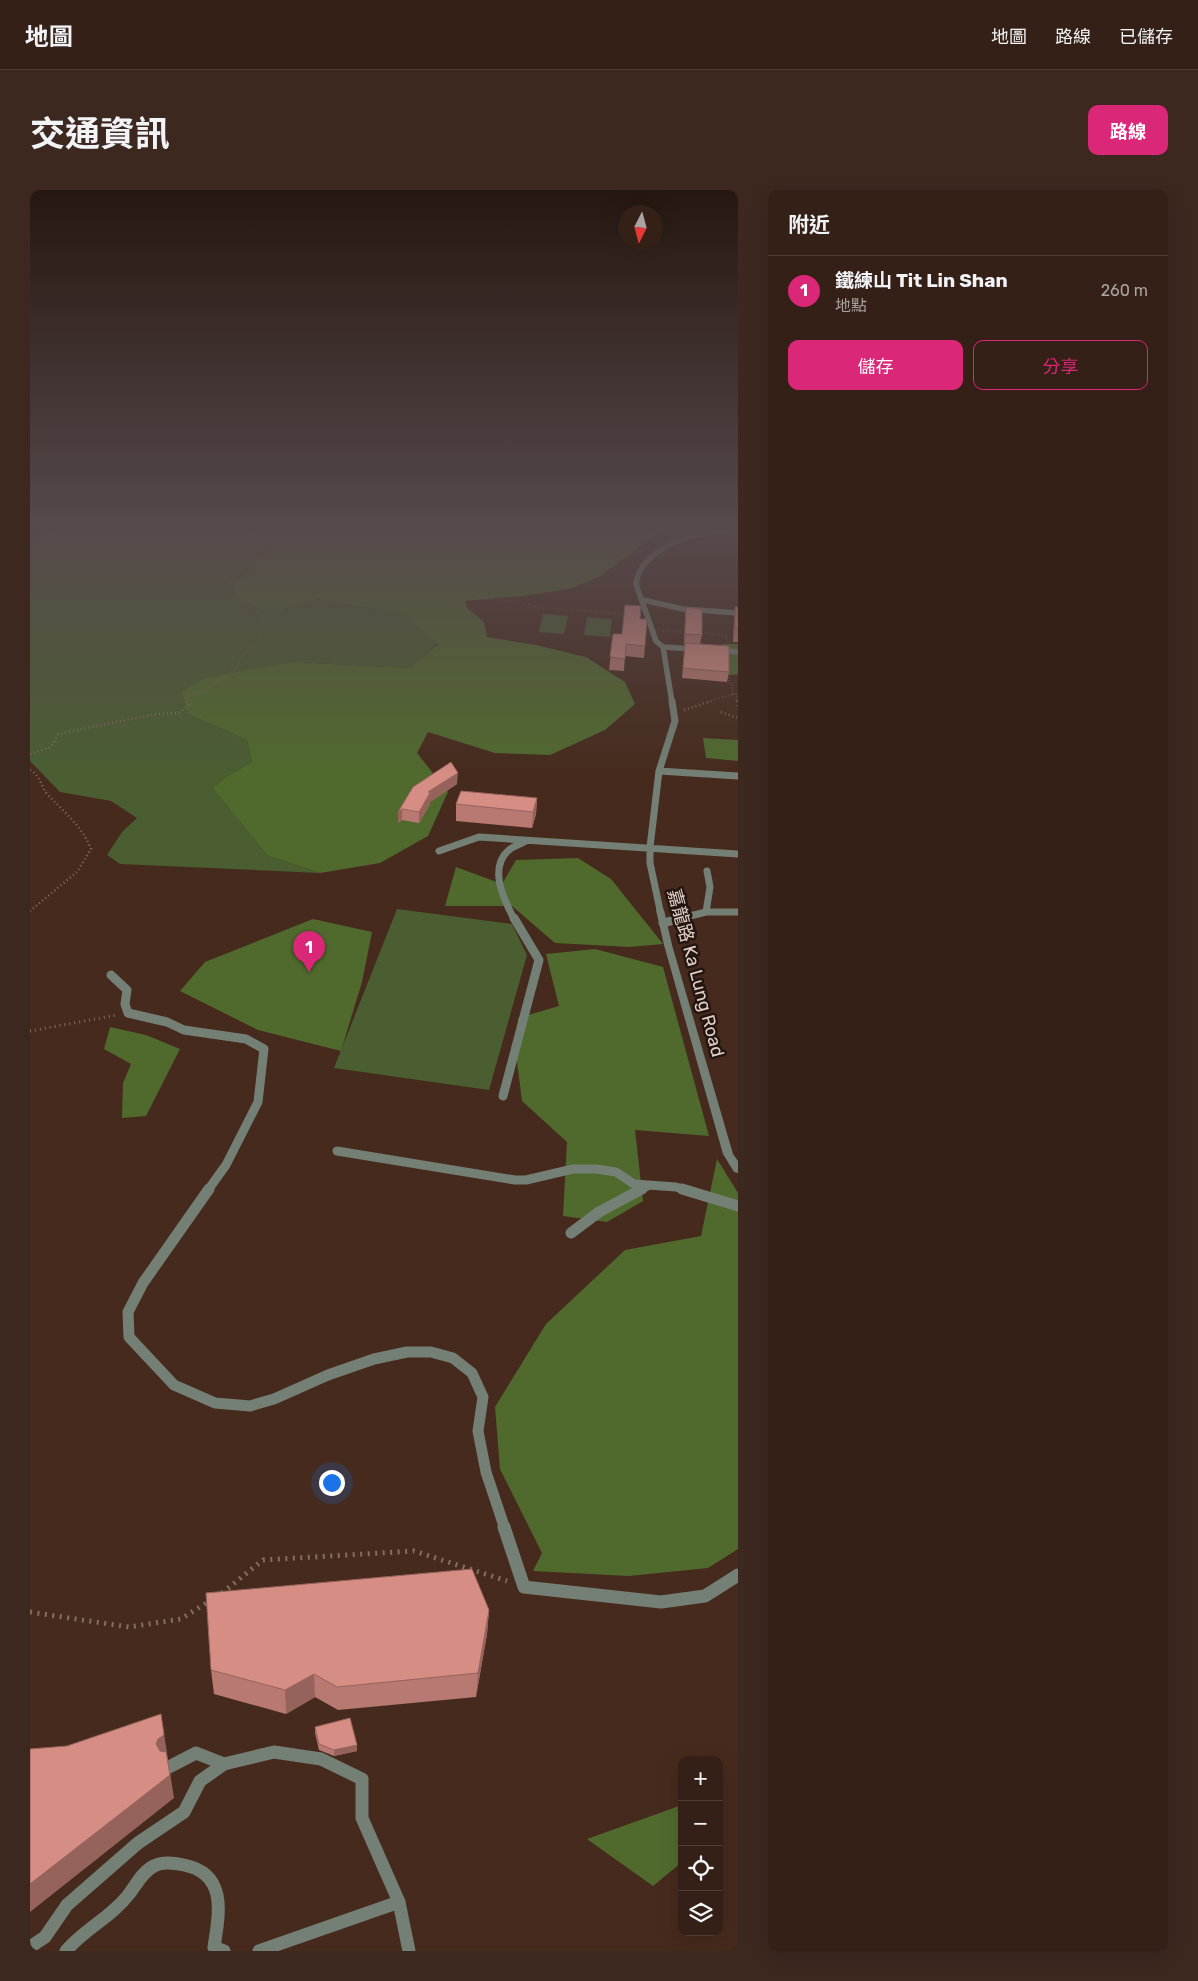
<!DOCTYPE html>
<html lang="zh-TW">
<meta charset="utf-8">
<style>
body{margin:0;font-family:Rubik,"Noto Sans TC",sans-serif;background:#3c281f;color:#f1f3f6}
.controls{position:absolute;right:15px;bottom:15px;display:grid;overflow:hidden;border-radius:10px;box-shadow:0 5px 20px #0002}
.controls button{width:45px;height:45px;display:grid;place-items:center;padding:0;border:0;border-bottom:1px solid #4e3e35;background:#342016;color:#f1f3f6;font:25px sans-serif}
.compass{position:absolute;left:588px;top:15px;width:45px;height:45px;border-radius:50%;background:#342016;box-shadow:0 5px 20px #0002;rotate:186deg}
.you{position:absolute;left:301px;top:1292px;width:18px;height:18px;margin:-12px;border:4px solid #fff;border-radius:50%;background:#1a73e8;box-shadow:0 0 0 8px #1a73e833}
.badge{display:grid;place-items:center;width:32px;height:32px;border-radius:50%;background:#db2777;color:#fff;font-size:16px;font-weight:700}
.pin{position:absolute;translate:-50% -41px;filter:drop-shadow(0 1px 2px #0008)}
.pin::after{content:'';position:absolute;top:26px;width:18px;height:15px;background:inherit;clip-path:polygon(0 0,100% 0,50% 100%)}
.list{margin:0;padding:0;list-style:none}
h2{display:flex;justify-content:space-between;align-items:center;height:65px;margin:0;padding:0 20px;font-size:21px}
h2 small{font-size:16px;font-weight:400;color:#a9a3a1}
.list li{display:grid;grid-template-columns:32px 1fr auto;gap:15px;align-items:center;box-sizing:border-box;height:70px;padding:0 20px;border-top:1px solid #4e3e35}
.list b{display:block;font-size:19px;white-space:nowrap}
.list p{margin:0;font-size:16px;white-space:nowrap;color:#a9a3a1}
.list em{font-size:16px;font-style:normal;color:#a9a3a1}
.actions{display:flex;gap:10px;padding:15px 20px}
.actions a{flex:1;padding:11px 0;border:1px solid #db2777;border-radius:10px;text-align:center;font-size:18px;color:#db2777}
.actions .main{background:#db2777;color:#fff}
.icon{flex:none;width:28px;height:28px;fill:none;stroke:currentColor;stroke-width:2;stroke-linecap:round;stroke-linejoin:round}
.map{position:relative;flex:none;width:708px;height:1761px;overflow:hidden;border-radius:10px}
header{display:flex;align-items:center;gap:30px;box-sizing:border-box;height:70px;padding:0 25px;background:#342016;border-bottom:1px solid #4e3e35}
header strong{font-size:24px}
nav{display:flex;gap:28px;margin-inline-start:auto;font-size:18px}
.intro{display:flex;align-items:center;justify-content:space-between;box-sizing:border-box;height:120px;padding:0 30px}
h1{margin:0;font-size:35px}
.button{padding:12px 22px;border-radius:10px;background:#db2777;color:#fff;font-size:18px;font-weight:700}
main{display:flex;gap:30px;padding:0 30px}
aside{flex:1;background:#342016;border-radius:10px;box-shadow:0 5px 20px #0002}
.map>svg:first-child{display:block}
.green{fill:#4a5e32}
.forest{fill:#506a2e}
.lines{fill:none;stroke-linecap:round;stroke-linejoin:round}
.path-far3{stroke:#856d62;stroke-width:2;stroke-dasharray:0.5 2.5;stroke-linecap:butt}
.path-far2{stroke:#856d62;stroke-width:2.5;stroke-dasharray:1 3;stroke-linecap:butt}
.path-far1{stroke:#856d62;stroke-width:3;stroke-dasharray:1 4;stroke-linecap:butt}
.path{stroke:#856d62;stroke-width:5;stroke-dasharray:2 5.5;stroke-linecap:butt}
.lane-far4{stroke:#748075;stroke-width:5.5}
.lane-far3{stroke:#748075;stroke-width:7}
.lane-far2{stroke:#748075;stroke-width:9}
.lane-far1{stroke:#748075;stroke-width:11}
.lane{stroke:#748075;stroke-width:13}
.street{fill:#748075;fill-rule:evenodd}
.wall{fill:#b87972}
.shaded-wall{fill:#96635c}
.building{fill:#d68d84;stroke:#96635c}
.labels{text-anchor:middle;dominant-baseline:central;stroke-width:5;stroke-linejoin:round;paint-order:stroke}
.street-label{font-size:18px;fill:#e2cfc7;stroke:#231610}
</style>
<header>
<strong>地圖</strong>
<nav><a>地圖</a><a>路線</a><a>已儲存</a></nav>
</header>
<div class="intro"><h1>交通資訊</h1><a class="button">路線</a></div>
<main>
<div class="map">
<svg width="708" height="1761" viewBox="0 0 708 1761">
<rect width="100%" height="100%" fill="#462a1d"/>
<path class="green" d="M 30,338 L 216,338 L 221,347 L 245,355 L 228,369 L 223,379 L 204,392 L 251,420 L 287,409 L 375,425 L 408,453 L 379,478 L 264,472 L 158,524 L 217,550 L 222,572 L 197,586 L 182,598 L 238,666 L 290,683 L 90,674 L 77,665 L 92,642 L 107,628 L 81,611 L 30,602 L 0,571 L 0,349 Z
M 513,424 L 538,426 L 534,444 L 509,442 Z
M 557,427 L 582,429 L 580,447 L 554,445 Z
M 367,719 L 482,734 L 497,765 L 459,900 L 304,878 Z"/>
<path class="forest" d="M 216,338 L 635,338 L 569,387 L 539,399 L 492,406 L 435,411 L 438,419 L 454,432 L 457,447 L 506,455 L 556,467 L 595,492 L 605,514 L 575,540 L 520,565 L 465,563 L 398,542 L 387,563 L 418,602 L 398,646 L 350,673 L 290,683 L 238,666 L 182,598 L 197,586 L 222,572 L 217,550 L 158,524 L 152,502 L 175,488 L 264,472 L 379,478 L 408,454 L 375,425 L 287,409 L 251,420 L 227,419 L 205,405 L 204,392 L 223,379 L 228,369 L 244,355 L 221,347 Z
M 692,454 L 708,454 L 708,484 L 704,485 L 665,482 Z
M 673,548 L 708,550 L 708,571 L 676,568 Z
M 548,668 L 581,689 L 633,754 L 599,757 L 525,753 L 482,716 L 415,716 L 426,677 L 472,694 L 486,670 Z
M 283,729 L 342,742 L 332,792 L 311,861 L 228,840 L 150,801 L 175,772 Z
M 565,759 L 633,777 L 679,946 L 605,940 L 613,1011 L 577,1032 L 533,1026 L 537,952 L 492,911 L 487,872 L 488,828 L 529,816 L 516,764 Z
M 80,837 L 116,845 L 150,859 L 116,926 L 92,928 L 93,893 L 101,874 L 74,859 Z
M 687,969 L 708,1003 L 708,1359 L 678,1378 L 599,1386 L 503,1381 L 512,1363 L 470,1279 L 465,1217 L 516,1134 L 595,1060 L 671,1046 Z
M 652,1615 L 652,1672 L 623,1696 L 557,1649 Z"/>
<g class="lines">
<path class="path-far3" d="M 149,338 L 161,350 L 170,353 L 181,369 L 199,382 L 195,384 L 216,415 L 234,426 L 234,435 L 230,440 L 231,448 L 227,455 L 213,464 L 206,479 L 172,502 L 158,505 L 156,509 L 158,512
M 448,408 L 489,412 L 511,418 L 597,424
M 633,441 L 656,442
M 668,443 L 696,445 L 697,450
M 699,472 L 699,492 L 702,495 L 703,504 L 708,504
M 706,504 L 707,512
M 678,512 L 703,504"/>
<path class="path-far2" d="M 707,511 L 708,516
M 654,520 L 681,511
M 691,522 L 708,528
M 0,564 L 21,557 L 28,544 L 126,524 L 149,523 L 159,515 L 157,511
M 0,580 C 11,586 10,596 18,605 C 34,622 52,636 61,659 L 47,682 L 0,721"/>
<path class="path-far1" d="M 0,841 L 87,825"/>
<path class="path" d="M 192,1403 L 233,1370 L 384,1361 L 477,1391
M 0,1422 L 99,1437 L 151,1429 L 178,1412"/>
<path class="lane-far4" d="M 613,410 L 653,419 L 708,423
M 633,457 L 665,459
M 688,460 L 708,462
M 642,512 L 633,457 L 626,451 L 606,394 C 609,366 645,349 670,344 C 679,342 693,343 700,338"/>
<path class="lane-far3" d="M 629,581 L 708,586
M 409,661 L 449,647 L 708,664
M 630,720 L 620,673 L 620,657 L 629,581 L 645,531 L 642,511
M 676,722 L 680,697 L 677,681
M 484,729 C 474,710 458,678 479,660 C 483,656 491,654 496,651
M 648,729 L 676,722 L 708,722"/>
<path class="lane-far2" d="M 633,733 L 653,728
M 81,785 L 97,800 L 95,814 L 98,823 L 137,832 L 154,840 L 216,849 L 234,859 L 228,912 L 196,975 L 178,1000
M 473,906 L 509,770 L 484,728
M 307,961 L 485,990 L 496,990 L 543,979 L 566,979 L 586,982 L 604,994 L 646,997 L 656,1000
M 609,1000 L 620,995"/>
<path class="lane-far1" d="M 179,999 L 113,1093 L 98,1122 L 99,1147 L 144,1195 L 185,1213 L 220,1216 L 244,1209 L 298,1185 L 344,1169 L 377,1162 L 401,1162 L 423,1168 L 442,1183 L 453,1207 L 448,1241 L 456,1282 L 475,1339
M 652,999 L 708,1016
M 541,1043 L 569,1022 L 612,999"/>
<path class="lane" d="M 474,1337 L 494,1397 L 631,1412 L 675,1406 L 708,1385
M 139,1577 L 166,1563 L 194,1574
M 0,1757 L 15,1747 L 37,1715 L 108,1653 L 154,1622 L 170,1591 L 194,1574 L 244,1562 L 291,1569 L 332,1589 L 332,1628 L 369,1712 L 379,1761
M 36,1761 C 54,1739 82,1727 99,1704 C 106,1695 113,1681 124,1676 C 133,1671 145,1673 154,1675 C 198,1684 189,1724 184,1757 L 194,1761
M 229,1761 L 369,1712"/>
<path class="street" d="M 630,717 L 634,720 L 642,755 L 703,964 L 708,971 L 708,983 L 704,982 L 693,964 L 634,755 L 626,720 Z"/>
</g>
<path class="wall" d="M 656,417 L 672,445 L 670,454 L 699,482 L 697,492 L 652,488 L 655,454 L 654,454 L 655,427 Z
M 705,417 L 708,417 L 708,452 L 703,452 L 704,430 Z
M 610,429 L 615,456 L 614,468 L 595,466 L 594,481 L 579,480 L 583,444 L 592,444 Z
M 427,594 L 400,612 L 400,614 L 389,633 L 372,630 L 368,633 L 368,622 L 383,597 Z
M 507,608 L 506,624 L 502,638 L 426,631 L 426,614 Z
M 459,1420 L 457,1444 L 446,1507 L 308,1520 L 285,1507 L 256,1524 L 184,1504 L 181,1480 Z
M 285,1537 L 327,1555 L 327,1561 L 304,1566 L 289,1560 L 285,1543 Z"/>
<path class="shaded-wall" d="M 428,583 L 427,594 L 400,612 L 400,614 L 389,633 L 389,622 L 398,602 Z
M 507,608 L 506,624 L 502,638 L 503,622 Z
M 372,619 L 372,630 L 368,633 L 368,622 Z
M 459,1420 L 457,1444 L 446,1507 L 448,1483 Z
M 284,1484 L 285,1507 L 256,1524 L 255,1500 Z
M 131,1524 L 144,1608 L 0,1722 L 0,1694 L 132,1572 L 126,1554 Z
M 327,1555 L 327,1561 L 304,1566 L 304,1560 Z"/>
<path class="building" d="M 595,415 L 611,416 L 610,429 L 617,429 L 615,456 L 596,454 L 595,469 L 580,467 L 583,444 L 592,444 Z
M 656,417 L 672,419 L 672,445 L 655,444 Z
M 705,417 L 708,417 L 708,439 L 705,439 Z
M 655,453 L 699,456 L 699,482 L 653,478 Z
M 421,572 L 428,583 L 398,602 L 400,603 L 389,622 L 372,619 L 368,622 L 383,597 Z
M 431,601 L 507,608 L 503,622 L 426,614 Z
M 442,1379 L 459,1420 L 448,1483 L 307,1497 L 284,1484 L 255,1500 L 181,1480 L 176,1403 Z
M 131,1524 L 134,1545 L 128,1549 L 126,1554 L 130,1561 L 136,1562 L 140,1585 L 0,1694 L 0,1559 L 37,1556 Z
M 320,1528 L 327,1555 L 304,1560 L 289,1554 L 285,1537 Z"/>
<linearGradient id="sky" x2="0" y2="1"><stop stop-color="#261710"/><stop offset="0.58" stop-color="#574a4c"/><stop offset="1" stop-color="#574a4c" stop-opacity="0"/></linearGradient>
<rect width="708" height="585" fill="url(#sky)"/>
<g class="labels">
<g class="street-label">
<text transform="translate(666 783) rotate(75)">嘉龍路 Ka Lung Road</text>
</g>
</g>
</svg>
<div class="controls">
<button>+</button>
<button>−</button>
<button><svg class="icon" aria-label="locate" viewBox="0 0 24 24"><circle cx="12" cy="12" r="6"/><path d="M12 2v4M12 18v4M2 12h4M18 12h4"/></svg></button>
<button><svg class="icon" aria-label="layers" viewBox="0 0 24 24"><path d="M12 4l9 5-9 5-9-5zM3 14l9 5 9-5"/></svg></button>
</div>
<svg class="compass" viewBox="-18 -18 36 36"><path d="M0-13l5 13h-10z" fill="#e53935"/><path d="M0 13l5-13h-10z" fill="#a9a3a1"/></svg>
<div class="you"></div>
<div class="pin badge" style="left:279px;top:782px">1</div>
</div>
<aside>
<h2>附近<small></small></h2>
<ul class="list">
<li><span class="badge">1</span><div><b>鐵練山 Tit Lin Shan</b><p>地點</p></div><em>260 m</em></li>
</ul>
<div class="actions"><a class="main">儲存</a><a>分享</a></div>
</aside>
</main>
